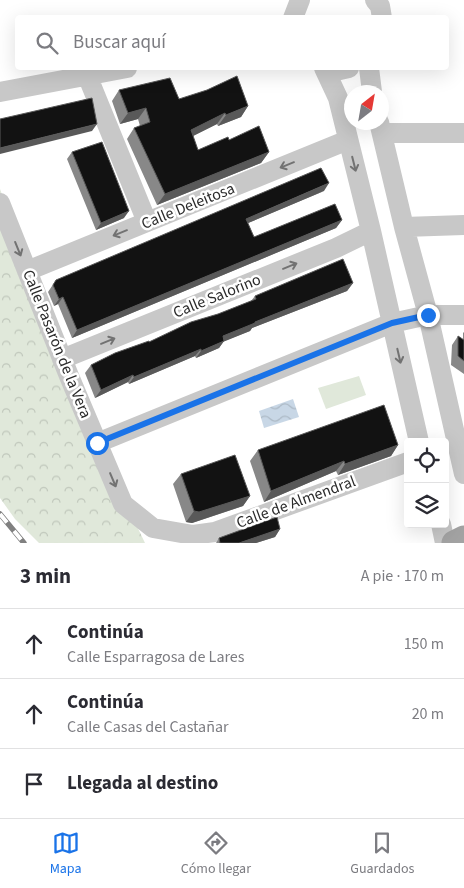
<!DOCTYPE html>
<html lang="es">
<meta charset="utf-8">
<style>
body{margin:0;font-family:"Source Sans 3",sans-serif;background:#f7f7f7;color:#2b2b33}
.controls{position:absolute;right:15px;bottom:15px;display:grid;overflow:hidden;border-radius:5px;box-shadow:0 5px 20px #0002}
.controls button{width:45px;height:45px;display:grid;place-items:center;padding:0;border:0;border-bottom:1px solid #e1e1e2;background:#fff;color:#2b2b33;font:25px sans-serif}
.compass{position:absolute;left:344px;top:85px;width:45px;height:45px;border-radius:50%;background:#fff;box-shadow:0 5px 20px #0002;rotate:31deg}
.stop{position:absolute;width:15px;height:15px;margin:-11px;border:4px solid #1a73e8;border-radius:50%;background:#fff}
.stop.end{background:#1a73e8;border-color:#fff;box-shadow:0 1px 5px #0008}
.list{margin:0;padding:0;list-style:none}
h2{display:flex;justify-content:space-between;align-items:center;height:65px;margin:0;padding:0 20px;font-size:21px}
h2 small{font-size:16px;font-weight:400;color:#7c7c81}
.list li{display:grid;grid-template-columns:32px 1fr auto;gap:15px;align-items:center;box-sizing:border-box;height:70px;padding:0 20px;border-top:1px solid #e1e1e2}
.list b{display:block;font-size:19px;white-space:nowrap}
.list p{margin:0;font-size:16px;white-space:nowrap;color:#7c7c81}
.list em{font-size:16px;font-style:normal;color:#7c7c81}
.icon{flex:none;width:28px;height:28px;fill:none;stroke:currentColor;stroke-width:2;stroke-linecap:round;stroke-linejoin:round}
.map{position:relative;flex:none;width:464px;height:543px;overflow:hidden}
.search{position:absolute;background:#fff;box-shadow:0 5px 20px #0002;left:15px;right:15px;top:15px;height:55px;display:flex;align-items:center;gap:12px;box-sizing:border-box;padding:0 18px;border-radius:5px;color:#7c7c81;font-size:19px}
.sheet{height:275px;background:#fff}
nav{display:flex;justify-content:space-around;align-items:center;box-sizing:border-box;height:70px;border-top:1px solid #e1e1e2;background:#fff;font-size:14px;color:#7c7c81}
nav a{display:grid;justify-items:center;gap:2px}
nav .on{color:#1a73e8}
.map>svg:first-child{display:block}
.park{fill:url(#park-crowns)}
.pitch{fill:#e0e8da}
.water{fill:url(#water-waves)}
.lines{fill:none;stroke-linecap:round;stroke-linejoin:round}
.minor{stroke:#c8c8c8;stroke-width:20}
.major{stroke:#a3a3a3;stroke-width:25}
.rail-casing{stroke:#808080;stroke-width:5.5}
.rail{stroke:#fff;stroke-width:4;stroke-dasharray:11;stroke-linecap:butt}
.wall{fill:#888}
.shaded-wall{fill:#595959}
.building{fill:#121212;stroke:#595959}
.oneway{stroke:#727272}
.route{stroke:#1a73e8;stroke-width:6}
.labels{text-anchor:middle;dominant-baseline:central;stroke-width:5;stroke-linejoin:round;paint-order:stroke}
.street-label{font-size:16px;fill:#2b2b2b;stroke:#fff}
</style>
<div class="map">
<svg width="464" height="543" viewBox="0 0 464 543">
<defs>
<pattern id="park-crowns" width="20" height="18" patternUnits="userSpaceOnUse" patternTransform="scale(1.25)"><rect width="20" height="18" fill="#e0e8da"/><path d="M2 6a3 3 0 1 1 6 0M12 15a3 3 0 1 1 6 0" fill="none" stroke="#c0c7bb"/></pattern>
<pattern id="water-waves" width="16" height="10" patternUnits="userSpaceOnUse" patternTransform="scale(1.25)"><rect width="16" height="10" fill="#c8d7e6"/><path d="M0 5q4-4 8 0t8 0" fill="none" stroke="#acb9c5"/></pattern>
</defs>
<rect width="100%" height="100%" fill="#fff"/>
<path class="park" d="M 0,189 L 62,359 L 97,443 L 145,543 L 39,543 L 15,519 L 0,498 Z"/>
<path class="pitch" d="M 359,376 L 366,395 L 326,409 L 318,388 Z"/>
<path class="water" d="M 293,399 L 299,417 L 264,428 L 259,411 Z"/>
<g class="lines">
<path class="minor" d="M 375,0 L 380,6 L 382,18
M 293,18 L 300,0
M 324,68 L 338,98 L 371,231 L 419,442
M 324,68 L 340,70 L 349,68
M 369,68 L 372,92
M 87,75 L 147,222
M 0,92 L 127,68
M 379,122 L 404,227 L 428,315 L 464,474
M 382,133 L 464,133
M 0,203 L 69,376 L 123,504 L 153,528 L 193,535 L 215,532 L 408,462
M 404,227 L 464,225
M 27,271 L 348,140
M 62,359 L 336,248 L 371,231
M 97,443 L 392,323 L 428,315 L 464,315
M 441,524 L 445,543"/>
<path class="major" d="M 454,543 L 464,538"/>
<g class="rail-casing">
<path id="rail" d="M 0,514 L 24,543"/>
</g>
<use href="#rail" class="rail"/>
</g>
<path class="wall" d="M 119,90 L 179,99 L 248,106 L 241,117 L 218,126 L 217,124 L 193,136 L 198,150 L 229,140 L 269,152 L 261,163 L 157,205 L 127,139 L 134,128 L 140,126 L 138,119 L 120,124 L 112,101 Z
M 72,152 L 124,218 L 96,230 L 67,159 Z
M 324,191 L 248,223 L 254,237 L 342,220 L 336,228 L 72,338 L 58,304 L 54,306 L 48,292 L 56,280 Z
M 353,283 L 347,291 L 252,328 L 250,331 L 224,341 L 219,348 L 196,358 L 195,356 L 129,384 L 128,382 L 95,398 L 85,373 L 91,365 L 251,301 L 255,296 Z
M 464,332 L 464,374 L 451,365 L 452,345 L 458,336 L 463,340 L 463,333 Z
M 398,445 L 391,456 L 338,475 L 336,471 L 264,502 L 250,461 L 258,450 Z
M 181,474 L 250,496 L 243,506 L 192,523 L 186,522 L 173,484 Z
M 280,529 L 275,537 L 256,543 L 216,543 L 219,538 Z"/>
<path class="shaded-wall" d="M 248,106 L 241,117 L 218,126 L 226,115 Z
M 146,108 L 138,119 L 120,124 L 128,113 Z
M 225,113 L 217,124 L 183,141 L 191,130 Z
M 97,124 L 92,131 L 0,154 L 0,148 Z
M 269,152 L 261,163 L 157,205 L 165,194 Z
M 329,183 L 324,191 L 241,226 L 246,219 Z
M 129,211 L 124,218 L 96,230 L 101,223 Z
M 342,220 L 336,228 L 72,338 L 77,330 Z
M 353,283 L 347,291 L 252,328 L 250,331 L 218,344 L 223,336 L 255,322 Z
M 63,297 L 58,304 L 54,306 L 59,299 Z
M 224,341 L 219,348 L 196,358 L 201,351 Z
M 201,349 L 195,356 L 129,384 L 134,377 Z
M 133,375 L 128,382 L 95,398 L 101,390 Z
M 398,445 L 391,456 L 338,475 L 345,464 Z
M 344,461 L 336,471 L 264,502 L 271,491 Z
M 250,496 L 243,506 L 192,523 L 186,522 L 194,511 Z
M 280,529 L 275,537 L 256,543 L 239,543 Z"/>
<path class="building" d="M 237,76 L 248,106 L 226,115 L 225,113 L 191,130 L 198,150 L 228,137 L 229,140 L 259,126 L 269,152 L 165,194 L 134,128 L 150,122 L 146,108 L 128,113 L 119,90 L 170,78 L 179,99 L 207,90 Z
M 92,98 L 97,124 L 0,148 L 0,119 Z
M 102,142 L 129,211 L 101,223 L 72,152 Z
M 321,168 L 329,183 L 246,219 L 254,237 L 335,204 L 342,220 L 77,330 L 63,297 L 59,299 L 53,285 L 56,280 Z
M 343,259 L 353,283 L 255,322 L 255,323 L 223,336 L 224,341 L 201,351 L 201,349 L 134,377 L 133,375 L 101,390 L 91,365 L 115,353 L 149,341 L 149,342 L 191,322 L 218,314 L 256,299 L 255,296 Z
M 458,336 L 464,340 L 464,361 L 458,356 Z
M 384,405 L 398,445 L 345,464 L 344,461 L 271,491 L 258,450 Z
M 235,455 L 250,496 L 199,512 L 194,511 L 181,474 Z
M 277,517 L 280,529 L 239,543 L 220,543 L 219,538 Z"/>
<defs><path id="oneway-shaft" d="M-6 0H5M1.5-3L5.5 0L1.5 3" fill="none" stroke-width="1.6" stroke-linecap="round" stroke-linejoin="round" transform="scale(1.25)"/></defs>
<g class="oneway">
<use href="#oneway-shaft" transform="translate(354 164) rotate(76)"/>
<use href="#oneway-shaft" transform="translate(287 165) rotate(158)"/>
<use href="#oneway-shaft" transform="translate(120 233) rotate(158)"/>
<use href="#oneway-shaft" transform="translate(18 249) rotate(68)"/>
<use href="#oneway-shaft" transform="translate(290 266) rotate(-22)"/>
<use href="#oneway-shaft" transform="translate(108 341) rotate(-22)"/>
<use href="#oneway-shaft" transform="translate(399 356) rotate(77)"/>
<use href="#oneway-shaft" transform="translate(113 480) rotate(67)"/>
</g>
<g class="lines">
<path class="route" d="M 97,443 L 392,323 L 428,315"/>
</g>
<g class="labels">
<g class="street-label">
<text transform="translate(188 206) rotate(-22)">Calle Deleitosa</text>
<text transform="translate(217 296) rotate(-22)">Calle Salorino</text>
<text transform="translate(57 344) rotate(68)">Calle Pasarón de la Vera</text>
<text transform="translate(296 502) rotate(-20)">Calle de Almendral</text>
</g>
</g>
</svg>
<div class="controls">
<button><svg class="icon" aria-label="locate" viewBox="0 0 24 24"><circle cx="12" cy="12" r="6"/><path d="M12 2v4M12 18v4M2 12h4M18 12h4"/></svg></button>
<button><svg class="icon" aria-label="layers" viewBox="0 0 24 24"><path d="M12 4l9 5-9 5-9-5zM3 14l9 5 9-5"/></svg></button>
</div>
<svg class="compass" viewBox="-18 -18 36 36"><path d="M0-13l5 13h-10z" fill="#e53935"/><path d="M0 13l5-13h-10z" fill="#7c7c81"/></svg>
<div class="stop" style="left:97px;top:443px"></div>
<div class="stop end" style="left:428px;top:315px"></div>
<div class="search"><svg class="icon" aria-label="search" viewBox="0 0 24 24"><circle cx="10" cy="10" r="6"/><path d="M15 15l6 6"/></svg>Buscar aquí</div>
</div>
<section class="sheet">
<h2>3 min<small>A pie · 170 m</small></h2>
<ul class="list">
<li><svg class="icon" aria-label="ahead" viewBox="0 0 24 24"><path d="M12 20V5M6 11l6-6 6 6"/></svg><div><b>Continúa</b><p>Calle Esparragosa de Lares</p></div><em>150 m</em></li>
<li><svg class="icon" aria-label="ahead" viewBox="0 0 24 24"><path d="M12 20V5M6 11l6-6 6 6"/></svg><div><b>Continúa</b><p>Calle Casas del Castañar</p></div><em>20 m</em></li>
<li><svg class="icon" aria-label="arrive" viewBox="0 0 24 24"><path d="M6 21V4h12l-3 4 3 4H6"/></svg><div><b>Llegada al destino</b></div></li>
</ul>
</section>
<nav>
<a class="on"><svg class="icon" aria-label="map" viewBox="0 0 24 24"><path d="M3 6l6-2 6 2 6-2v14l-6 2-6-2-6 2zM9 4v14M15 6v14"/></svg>Mapa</a>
<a><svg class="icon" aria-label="directions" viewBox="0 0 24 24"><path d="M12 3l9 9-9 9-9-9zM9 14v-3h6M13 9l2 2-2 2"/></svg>Cómo llegar</a>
<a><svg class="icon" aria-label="saved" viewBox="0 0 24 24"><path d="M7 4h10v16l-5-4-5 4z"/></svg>Guardados</a>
</nav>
